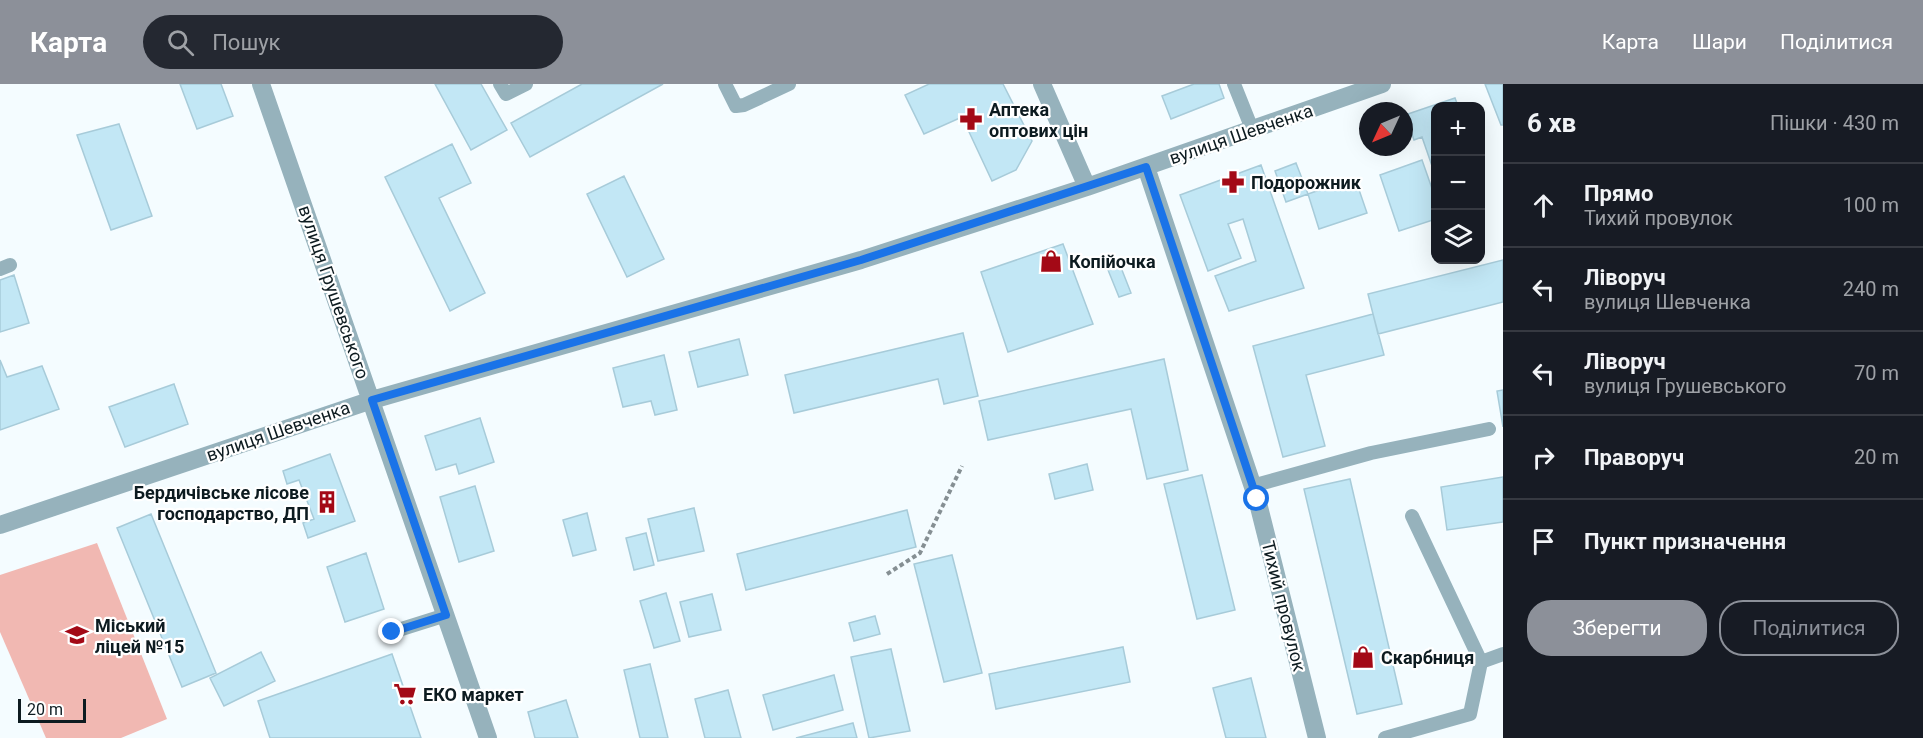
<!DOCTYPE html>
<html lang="uk">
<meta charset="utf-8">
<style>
body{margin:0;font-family:Roboto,sans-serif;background:#242831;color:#f1f3f6}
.controls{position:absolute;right:18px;top:18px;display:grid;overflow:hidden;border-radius:12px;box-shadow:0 6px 24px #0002}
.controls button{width:54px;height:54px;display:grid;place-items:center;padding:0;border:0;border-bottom:2px solid #363941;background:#171b24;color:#f1f3f6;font:30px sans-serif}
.compass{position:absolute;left:1359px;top:18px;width:54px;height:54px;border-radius:50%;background:#171b24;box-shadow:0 6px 24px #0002;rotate:226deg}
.scale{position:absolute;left:18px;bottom:15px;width:68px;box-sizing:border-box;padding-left:6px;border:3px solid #0d1b20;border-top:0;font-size:16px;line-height:21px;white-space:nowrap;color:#0d1b20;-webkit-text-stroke:4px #fff;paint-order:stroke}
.stop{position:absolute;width:18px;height:18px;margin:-14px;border:4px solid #1a73e8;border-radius:50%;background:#fff}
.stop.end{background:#1a73e8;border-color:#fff;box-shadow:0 2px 6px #0008}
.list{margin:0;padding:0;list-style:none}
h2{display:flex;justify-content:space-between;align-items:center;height:78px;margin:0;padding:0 24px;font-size:26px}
h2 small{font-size:20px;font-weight:400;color:#9ea1a6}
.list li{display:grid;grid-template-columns:39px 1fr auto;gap:18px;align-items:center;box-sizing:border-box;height:84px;padding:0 24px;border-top:2px solid #363941}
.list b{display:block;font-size:22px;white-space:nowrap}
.list p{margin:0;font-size:20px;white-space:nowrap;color:#9ea1a6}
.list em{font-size:20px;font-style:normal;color:#9ea1a6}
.actions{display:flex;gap:12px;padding:18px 24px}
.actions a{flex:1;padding:14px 0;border:2px solid #8c9099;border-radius:24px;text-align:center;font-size:21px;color:#8c9099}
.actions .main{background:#8c9099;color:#fff}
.icon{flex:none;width:33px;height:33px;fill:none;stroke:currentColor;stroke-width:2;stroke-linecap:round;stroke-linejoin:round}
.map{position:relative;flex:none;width:1503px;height:654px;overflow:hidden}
header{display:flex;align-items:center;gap:36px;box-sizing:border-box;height:84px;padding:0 30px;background:#8c9099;color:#fff}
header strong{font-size:28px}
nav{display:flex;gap:33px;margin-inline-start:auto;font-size:21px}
.search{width:420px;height:54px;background:#242831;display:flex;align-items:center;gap:15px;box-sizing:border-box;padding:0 21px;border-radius:33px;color:#9ea1a6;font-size:22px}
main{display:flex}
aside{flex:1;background:#171b24}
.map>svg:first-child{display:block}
.green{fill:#f1b8b2}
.building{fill:#c2e7f5;stroke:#a7cbd9;stroke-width:1.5}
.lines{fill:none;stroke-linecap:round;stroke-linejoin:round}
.path{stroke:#858f93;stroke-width:4;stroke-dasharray:4.5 3;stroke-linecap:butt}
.service{stroke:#96b2bc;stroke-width:14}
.minor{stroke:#96b2bc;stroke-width:18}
.route{stroke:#1a73e8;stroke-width:8}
.labels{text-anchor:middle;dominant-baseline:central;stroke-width:4.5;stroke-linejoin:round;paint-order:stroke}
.poi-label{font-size:18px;font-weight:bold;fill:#0d1b20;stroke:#fff;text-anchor:start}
.street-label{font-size:18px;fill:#0d1b20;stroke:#fff}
</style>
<header>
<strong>Карта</strong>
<div class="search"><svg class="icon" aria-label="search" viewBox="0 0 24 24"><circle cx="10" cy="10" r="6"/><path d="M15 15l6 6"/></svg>Пошук</div>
<nav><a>Карта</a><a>Шари</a><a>Поділитися</a></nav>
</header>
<main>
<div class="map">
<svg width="1503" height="654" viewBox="0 0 1503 654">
<rect width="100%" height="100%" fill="#f4fcff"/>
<path class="green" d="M 97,459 L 167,635 L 121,654 L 46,654 L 0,548 L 0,491 Z"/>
<path class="building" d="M 180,0 L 221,0 L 233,32 L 197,45 Z
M 435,0 L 481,0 L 507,46 L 471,66 Z
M 582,0 L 663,0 L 530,73 L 511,39 Z
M 929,0 L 1003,0 L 1032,57 L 1016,86 L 992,97 L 962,33 L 924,50 L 905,11 Z
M 1194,0 L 1219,0 L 1224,14 L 1171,35 L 1162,12 Z
M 1485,0 L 1503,0 L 1503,41 L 1501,41 Z
M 1455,14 L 1458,22 L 1436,22 L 1436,80 L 1432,82 L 1422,53 L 1414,56 L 1405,31 Z
M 119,40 L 152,132 L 111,146 L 77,51 Z
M 452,60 L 471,99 L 439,114 L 485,209 L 450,227 L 385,93 Z
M 1422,76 L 1436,116 L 1436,135 L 1399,147 L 1380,91 Z
M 1296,79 L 1308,110 L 1286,118 L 1275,87 Z
M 1261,81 L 1304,204 L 1229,227 L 1215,192 L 1256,177 L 1243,135 L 1228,140 L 1241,174 L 1208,187 L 1180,111 Z
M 624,92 L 664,175 L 627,193 L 587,110 Z
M 1355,94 L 1367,129 L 1319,145 L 1308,110 Z
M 1063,160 L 1093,240 L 1008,268 L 981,188 Z
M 1503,176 L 1503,218 L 1378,250 L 1368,210 Z
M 1120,181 L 1131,209 L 1119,213 L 1108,186 Z
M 14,191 L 29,239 L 0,248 L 0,196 Z
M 1373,230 L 1384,271 L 1306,291 L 1325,362 L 1283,373 L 1253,262 Z
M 963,249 L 978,312 L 944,320 L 938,295 L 794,329 L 785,291 Z
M 739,255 L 748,291 L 698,303 L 689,268 Z
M 664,271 L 677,326 L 655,331 L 651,317 L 623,323 L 613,284 Z
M 1164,275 L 1188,386 L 1147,395 L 1131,325 L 988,356 L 979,317 Z
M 0,276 L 7,293 L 42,282 L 59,325 L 0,346 Z
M 174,300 L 188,340 L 125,363 L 109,323 Z
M 1503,306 L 1503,343 L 1497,307 Z
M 480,334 L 494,378 L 459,390 L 456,380 L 436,386 L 425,352 Z
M 330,370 L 355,437 L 308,454 L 303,439 L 314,435 L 299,396 L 287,400 L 283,387 Z
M 1087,380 L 1093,406 L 1055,415 L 1049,390 Z
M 1202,391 L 1235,526 L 1197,535 L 1164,400 Z
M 1503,393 L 1503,438 L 1447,446 L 1441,403 Z
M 1350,395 L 1402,620 L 1357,630 L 1304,405 Z
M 475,402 L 494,467 L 459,478 L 440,413 Z
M 694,424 L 704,467 L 658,477 L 648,435 Z
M 907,426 L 916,463 L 746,506 L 737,470 Z
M 587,429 L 596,466 L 573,472 L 563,436 Z
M 151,430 L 216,589 L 182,603 L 117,444 Z
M 646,449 L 654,481 L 634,486 L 626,454 Z
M 366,469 L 384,525 L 345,538 L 327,483 Z
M 952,471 L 982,589 L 944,598 L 914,480 Z
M 666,509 L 680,557 L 654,564 L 640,517 Z
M 712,510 L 721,546 L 689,553 L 680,518 Z
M 875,532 L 880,550 L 854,557 L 849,539 Z
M 1123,563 L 1130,598 L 996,625 L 989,590 Z
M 891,565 L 910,647 L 869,654 L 851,573 Z
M 261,568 L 275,597 L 224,622 L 210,594 Z
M 392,570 L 421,654 L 270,654 L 258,617 Z
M 650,580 L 668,654 L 640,654 L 624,586 Z
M 834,591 L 843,626 L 773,646 L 763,611 Z
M 1251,594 L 1266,654 L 1226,654 L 1213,604 Z
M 728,606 L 741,654 L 705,654 L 695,615 Z
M 566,616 L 578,654 L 535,654 L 528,628 Z
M 853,639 L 857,654 L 796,654 Z"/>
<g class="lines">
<path class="path" d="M 887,490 L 920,469 L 962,382"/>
<path class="service" d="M 500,0 L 506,10 L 526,0
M 725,0 L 736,22 L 744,21 L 789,0
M 1234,0 L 1252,45
M 0,185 L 10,181
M 1252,402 L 1371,369 L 1489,345
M 1412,432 L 1481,578
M 392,548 L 446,531
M 1385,654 L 1470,630 L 1481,578 L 1503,570"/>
<path class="minor" d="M 261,0 L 488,654
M 1042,0 L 1087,103
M 1146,83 L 1257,415 L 1317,654
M 0,441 L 372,316 L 861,176 L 1087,103 L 1382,0"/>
</g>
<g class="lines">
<path class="route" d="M 392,548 L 446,531 L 372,316 L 861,176 L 1146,83 L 1257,415"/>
</g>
<defs>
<g id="pharmacy-bare" transform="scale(1.8)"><path d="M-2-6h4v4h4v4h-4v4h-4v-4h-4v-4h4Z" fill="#a30916" stroke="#fff" stroke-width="2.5" paint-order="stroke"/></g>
<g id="shop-bare" transform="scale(1.8)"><path d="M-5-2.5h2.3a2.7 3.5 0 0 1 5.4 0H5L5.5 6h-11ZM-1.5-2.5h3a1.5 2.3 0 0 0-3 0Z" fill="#a30916" stroke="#fff" stroke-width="2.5" paint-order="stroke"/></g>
<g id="building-bare" transform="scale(1.8)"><path d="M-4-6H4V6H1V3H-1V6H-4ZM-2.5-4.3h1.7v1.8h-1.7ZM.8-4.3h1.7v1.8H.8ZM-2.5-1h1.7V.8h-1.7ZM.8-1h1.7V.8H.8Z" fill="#a30916" stroke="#fff" stroke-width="2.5" paint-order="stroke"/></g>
<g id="school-bare" transform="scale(1.8)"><path d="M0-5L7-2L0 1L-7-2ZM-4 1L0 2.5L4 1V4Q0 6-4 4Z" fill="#a30916" stroke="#fff" stroke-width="2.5" paint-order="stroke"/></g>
<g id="supermarket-bare" transform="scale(1.8)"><path d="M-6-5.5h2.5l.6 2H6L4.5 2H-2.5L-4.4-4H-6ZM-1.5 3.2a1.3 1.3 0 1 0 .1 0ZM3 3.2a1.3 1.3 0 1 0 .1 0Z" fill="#a30916" stroke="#fff" stroke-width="2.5" paint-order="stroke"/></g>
</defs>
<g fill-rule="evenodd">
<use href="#pharmacy-bare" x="971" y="35"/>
<use href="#pharmacy-bare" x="1233" y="98"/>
<use href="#shop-bare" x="1051" y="177"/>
<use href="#building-bare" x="327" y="418"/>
<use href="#school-bare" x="77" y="551"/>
<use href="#shop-bare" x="1363" y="573"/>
<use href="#supermarket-bare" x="405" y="610"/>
</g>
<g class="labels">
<g class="poi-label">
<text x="989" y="25">Аптека<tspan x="989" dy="21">оптових цін</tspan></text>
<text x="1251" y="98">Подорожник</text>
<text x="1069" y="177">Копійочка</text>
<text x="309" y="408" text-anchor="end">Бердичівське лісове<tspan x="309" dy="21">господарство, ДП</tspan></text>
<text x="95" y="541">Міський<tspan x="95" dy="21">ліцей №15</tspan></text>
<text x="1381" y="573">Скарбниця</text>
<text x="423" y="610">ЕКО маркет</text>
</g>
<g class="street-label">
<text transform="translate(1241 50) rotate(-19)">вулиця Шевченка</text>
<text transform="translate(334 208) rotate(71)">вулиця Грушевського</text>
<text transform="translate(278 347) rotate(-19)">вулиця Шевченка</text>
<text transform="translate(1284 522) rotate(76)">Тихий провулок</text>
</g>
</g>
</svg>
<div class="controls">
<button>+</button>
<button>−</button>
<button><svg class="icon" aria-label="layers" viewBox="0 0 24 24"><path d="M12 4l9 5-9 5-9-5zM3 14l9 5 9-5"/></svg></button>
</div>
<svg class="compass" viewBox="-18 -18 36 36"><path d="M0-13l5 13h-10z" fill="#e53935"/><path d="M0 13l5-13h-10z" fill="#9ea1a6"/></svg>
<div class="scale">20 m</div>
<div class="stop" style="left:1257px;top:415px"></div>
<div class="stop end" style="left:392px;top:548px"></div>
</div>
<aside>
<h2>6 хв<small>Пішки · 430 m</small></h2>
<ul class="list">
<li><svg class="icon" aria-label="ahead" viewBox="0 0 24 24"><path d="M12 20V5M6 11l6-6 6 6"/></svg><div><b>Прямо</b><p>Тихий провулок</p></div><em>100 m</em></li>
<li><svg class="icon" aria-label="left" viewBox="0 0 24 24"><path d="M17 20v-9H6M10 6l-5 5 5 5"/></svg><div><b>Ліворуч</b><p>вулиця Шевченка</p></div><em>240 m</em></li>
<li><svg class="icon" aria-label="left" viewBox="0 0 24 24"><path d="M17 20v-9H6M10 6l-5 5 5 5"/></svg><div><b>Ліворуч</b><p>вулиця Грушевського</p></div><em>70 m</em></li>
<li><svg class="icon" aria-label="right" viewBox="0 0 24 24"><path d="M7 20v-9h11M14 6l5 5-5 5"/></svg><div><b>Праворуч</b></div><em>20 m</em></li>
<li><svg class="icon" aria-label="arrive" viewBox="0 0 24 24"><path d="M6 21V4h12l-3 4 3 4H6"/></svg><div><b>Пункт призначення</b></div></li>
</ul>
<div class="actions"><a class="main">Зберегти</a><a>Поділитися</a></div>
</aside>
</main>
